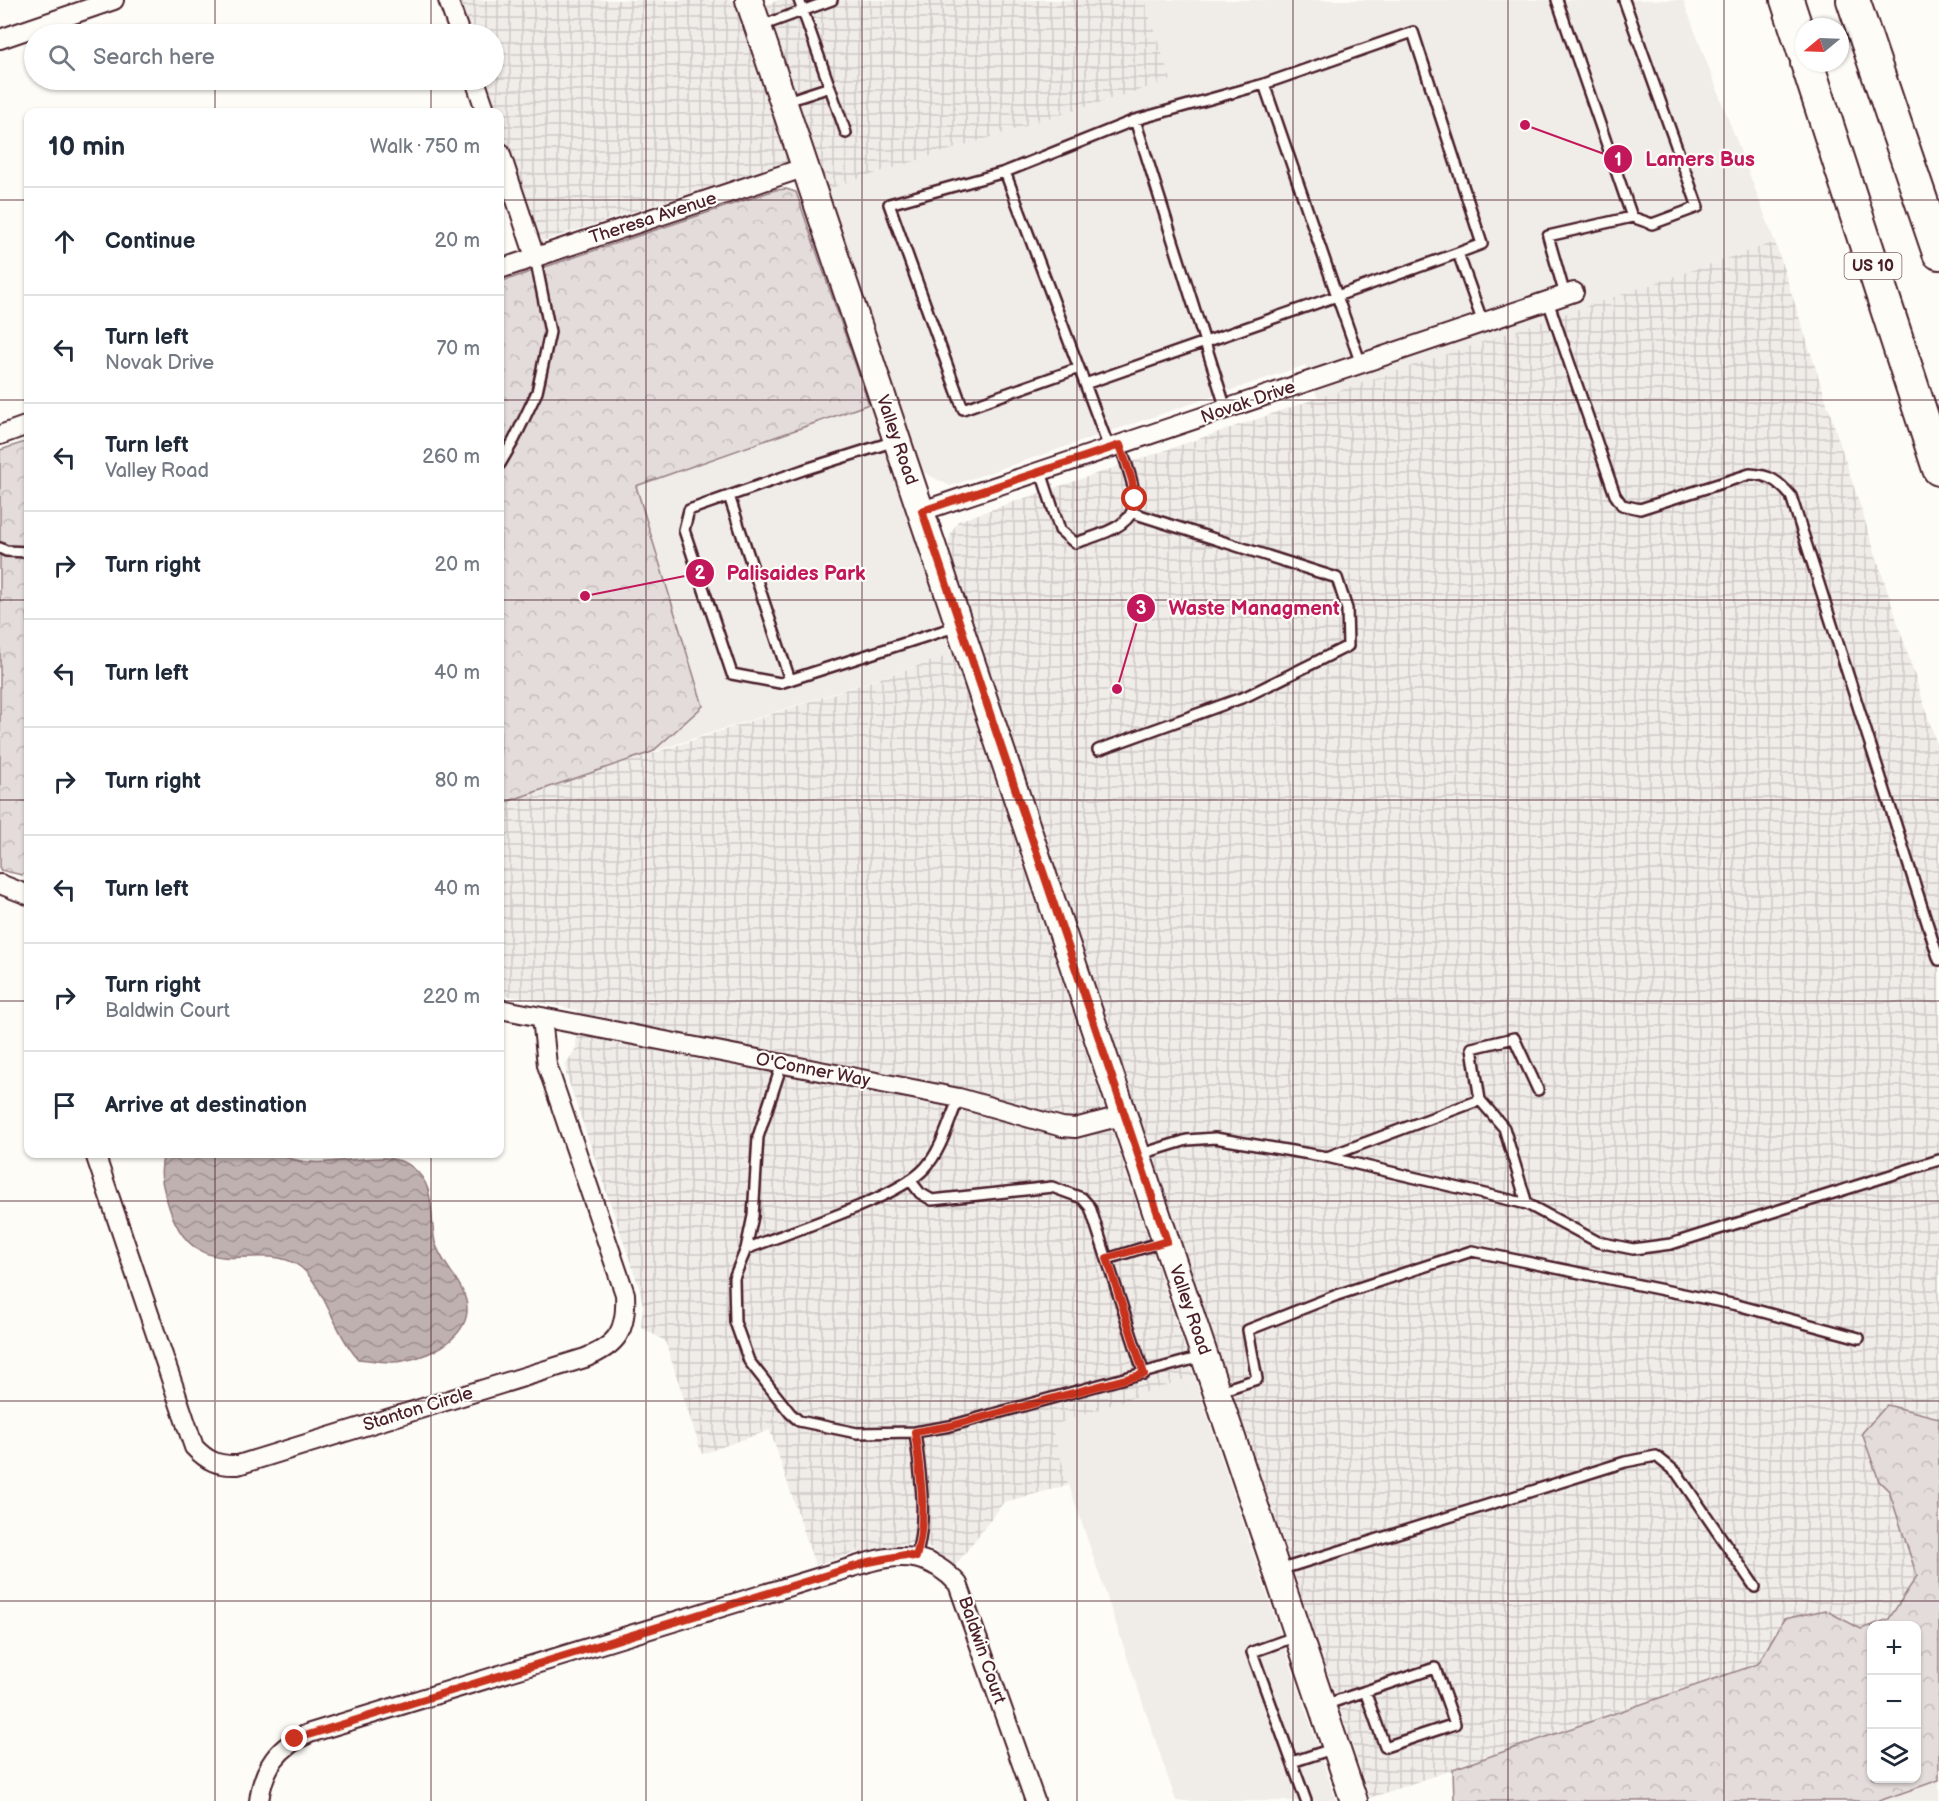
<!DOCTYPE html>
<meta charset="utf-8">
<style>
body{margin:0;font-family:"Balsamiq Sans",sans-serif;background:#f6f6f7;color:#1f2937}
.controls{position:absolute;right:18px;bottom:18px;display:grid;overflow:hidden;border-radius:12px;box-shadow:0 2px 4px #0004}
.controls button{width:54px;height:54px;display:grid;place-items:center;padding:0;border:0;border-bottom:2px solid #e0e1e3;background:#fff;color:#1f2937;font:30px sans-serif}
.compass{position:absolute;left:1795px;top:18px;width:54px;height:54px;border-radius:50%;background:#fff;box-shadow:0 2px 4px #0004;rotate:251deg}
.stop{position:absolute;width:18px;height:18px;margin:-14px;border:4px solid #c8321e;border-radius:50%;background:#fff}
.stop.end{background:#c8321e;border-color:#fff;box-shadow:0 2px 6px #0008}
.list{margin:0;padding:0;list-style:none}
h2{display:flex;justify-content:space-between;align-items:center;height:78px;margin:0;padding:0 24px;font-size:26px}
h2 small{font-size:20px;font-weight:400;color:#747a83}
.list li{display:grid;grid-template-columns:39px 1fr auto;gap:18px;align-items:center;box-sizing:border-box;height:108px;padding:0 24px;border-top:2px solid #e0e1e3}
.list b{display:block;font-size:22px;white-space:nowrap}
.list p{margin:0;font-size:20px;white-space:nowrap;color:#747a83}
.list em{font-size:20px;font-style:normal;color:#747a83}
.icon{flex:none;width:33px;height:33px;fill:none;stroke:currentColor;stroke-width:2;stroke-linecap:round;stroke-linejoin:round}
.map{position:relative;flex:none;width:1939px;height:1801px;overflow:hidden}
.search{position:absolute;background:#fff;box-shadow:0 2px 4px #0004;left:24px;top:24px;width:480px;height:66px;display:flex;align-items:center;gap:15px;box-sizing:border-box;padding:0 21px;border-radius:33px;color:#747a83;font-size:22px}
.panel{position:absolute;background:#fff;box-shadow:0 2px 4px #0004;left:24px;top:108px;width:480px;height:1050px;border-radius:12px}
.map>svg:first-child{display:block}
.built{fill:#f0ece8}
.industrial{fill:url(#industrial-grid)}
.forest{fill:url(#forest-crowns);stroke:#967e82;stroke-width:1.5;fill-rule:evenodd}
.water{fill:url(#water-waves);stroke:#91777b;stroke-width:1.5}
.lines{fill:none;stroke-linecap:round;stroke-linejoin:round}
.lane-casing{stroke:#4a1f2b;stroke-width:14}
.street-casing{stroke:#4a1f2b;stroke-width:22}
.secondary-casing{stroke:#4a1f2b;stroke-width:30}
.highway-casing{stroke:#4a1f2b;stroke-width:36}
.lane{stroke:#fdfcf7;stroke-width:9}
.street{stroke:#fdfcf7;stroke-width:18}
.secondary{stroke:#fdfcf7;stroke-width:26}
.highway{stroke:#fdfcf7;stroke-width:32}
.route{stroke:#c8321e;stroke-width:8}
.grid{fill:none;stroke:#4a1f2b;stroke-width:1.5;stroke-opacity:0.55}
.labels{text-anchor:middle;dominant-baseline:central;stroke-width:4.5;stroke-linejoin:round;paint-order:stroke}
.shield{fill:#fdfcf7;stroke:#806168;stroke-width:1.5}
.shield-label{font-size:16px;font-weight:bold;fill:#4a1f2b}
.street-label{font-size:18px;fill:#4a1f2b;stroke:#fdfcf7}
.leader{fill:none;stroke:#c2185b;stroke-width:2}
.callout-dot{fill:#c2185b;stroke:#fdfcf7;stroke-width:2}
.mark-label{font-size:18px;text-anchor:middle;font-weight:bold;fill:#fff}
.callout-label{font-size:20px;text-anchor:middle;font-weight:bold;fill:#c2185b;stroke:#fdfcf7;stroke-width:4.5;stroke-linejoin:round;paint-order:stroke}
</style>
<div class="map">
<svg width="1939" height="1801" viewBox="0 0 1939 1801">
<defs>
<pattern id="industrial-grid" width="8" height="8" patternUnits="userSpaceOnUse" patternTransform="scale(1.5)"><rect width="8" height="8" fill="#f0ece8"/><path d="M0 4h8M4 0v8" fill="none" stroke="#cfcac7"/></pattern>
<pattern id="forest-crowns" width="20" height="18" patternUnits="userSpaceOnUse" patternTransform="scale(1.5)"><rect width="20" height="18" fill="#e3dcda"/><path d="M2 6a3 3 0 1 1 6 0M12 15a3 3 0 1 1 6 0" fill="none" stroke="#c4bcbb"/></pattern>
<pattern id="water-waves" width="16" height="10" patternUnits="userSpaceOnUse" patternTransform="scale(1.5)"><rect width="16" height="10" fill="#c0b1b1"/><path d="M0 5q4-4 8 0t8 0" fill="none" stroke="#9e8f90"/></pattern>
</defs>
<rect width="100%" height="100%" fill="#fdfcf7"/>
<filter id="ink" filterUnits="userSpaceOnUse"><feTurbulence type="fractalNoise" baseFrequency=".0167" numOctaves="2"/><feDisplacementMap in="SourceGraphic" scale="12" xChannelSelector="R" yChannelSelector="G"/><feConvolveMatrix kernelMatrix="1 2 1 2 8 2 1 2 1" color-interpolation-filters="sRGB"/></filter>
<g filter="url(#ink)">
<path class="built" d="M 1144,0 L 1683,0 L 1775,242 L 1318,399 L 1305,365 L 950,486 L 919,470 L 824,190 L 1170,80 Z
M 869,404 L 953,654 L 652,752 L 703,706 L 636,486 Z
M 1194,1376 L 1336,1801 L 1176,1801 L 1069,1485 L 1050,1426 Z
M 1939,1780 L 1939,1801 L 1879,1801 Z"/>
<path class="industrial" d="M 457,0 L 734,0 L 790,161 L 539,242 L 500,126 L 500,112 L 495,112 L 484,80 L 494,80 L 494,34 L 468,34 Z
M 779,0 L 1144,0 L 1171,80 L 824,190 L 762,6 Z
M 1775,242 L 1939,751 L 1939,1474 L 1890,1491 L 1927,1606 L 1370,1798 L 948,549 L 951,533 L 958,521 Z
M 953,654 L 1194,1376 L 1051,1426 L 1069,1485 L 1004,1502 L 955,1566 L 928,1547 L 910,1544 L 855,1553 L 815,1565 L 770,1430 L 702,1454 L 665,1341 L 641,1327 L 643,1306 L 640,1290 L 566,1074 L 566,1064 L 576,1048 L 577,1010 L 500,994 L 500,804 Z"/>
<path class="forest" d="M 786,189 L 796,192 L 869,404 L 636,486 L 703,706 L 652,752 L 500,804 L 500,282 L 775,190 Z
M 28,441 L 28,872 L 22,875 L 0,870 L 0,450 Z
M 1887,1405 L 1939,1418 L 1939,1780 L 1879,1801 L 1454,1801 L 1453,1769 L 1758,1664 L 1784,1619 L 1825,1610 L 1861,1629 L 1889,1619 L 1917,1576 L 1889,1491 L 1879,1481 L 1862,1433 ZM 1872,1626 L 1916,1626 L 1916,1778 L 1872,1778 Z"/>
<path class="water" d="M 164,1154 L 280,1154 C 321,1177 381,1143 412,1167 C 437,1186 429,1215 435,1242 C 440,1261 457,1276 464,1294 C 479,1332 434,1356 403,1361 C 388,1364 372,1360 358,1359 C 335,1332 326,1294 306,1272 C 268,1231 198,1296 169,1207 C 163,1187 158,1174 164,1154 Z"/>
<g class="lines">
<g class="lane-casing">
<path id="lane" d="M 799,0 L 846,133
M 1557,0 L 1632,217
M 761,26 L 832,0
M 1264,84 L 1337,296 L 1458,253
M 784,102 L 830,87
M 1135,120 L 1226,409
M 1005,172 L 1079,368
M 1565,295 L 1548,236 L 1632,217 L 1652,224 L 1698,207 L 1624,0
M 1548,301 L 1615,495 L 1622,505 L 1640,509 L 1750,474 C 1770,475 1778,481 1791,496 L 1939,960
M 1085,384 L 1337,296 L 1361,364
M 895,441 L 803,470 L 689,510 L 684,530 L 732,674 L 780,683 L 958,626
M 1109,448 L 1079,368 L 963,409 L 889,204 L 1005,172 L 1135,120 L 1264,84 L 1413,32 L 1482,244 L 1458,253 L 1483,323
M 500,464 L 514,440 L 537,392 L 550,332 L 535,257
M 1041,472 L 1060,530 L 1075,543 C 1145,522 1143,510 1120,445
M 729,496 L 790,680
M 0,548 L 6,551 L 28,552
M 1098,750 L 1247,696 L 1348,646 L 1347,609 L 1337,578 L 1133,513
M 782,1064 L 758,1137 L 753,1216 L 746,1249 L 734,1278 L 735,1322 L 749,1361 L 790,1413 L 799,1421 L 857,1433 L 915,1432 L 950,1426 L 1201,1357
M 1138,1155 L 1187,1140 L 1215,1138 L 1327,1157 L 1527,1204 L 1598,1242 L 1633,1249 L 1671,1244 L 1939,1160
M 1327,1157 L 1480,1100
M 910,1180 L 920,1193 L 932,1200 L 1052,1187 L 1082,1198 L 1090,1207 L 1144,1374
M 1527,1204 L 1504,1128 L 1480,1100 L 1472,1048 L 1514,1038 L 1538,1090
M 746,1249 C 788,1232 897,1199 925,1168 C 942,1150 949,1120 959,1098
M 1107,1259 L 1165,1241
M 1220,1391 L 1257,1379 L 1248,1330 L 1337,1295 L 1472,1251 L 1737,1305 L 1859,1338
M 915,1432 C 920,1473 928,1517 916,1557
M 1279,1570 L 1625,1462 L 1656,1456 L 1677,1473 L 1755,1587
M 1297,1636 L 1252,1652 L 1306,1801
M 1324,1705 L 1435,1668 L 1455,1724 L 1385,1747 L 1365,1691
M 1292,1762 L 1335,1748"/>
</g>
<g class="street-casing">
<path id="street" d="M 448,0 L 460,34
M 0,39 L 114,0
M 475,80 L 486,112
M 500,152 L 535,257
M 500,269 L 806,167
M 0,435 L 28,425
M 922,511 L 1574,292
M 0,884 L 28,895
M 500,1009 L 959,1098 L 1062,1127 L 1075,1128 L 1125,1115
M 95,1154 L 194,1447 C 207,1461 218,1466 238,1465 L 585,1358 C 618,1345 627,1330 625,1294 L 547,1065 L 542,1017
M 259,1801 C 263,1768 278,1746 310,1733 L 869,1562 C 905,1552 933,1556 958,1584 L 1035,1801"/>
</g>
<g class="secondary-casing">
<path id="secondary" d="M 749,0 L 1354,1801"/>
</g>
<g class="highway-casing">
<path id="highway" d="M 1787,0 L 1804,52
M 1853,0 L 1939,253
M 1807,63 L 1939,469"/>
</g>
<use href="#lane" class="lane"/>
<use href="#street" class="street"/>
<use href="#secondary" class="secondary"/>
<use href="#highway" class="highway"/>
</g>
</g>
<g class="lines" filter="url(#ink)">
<path class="route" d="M 295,1739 L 869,1562 L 905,1555 L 916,1557 C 928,1517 920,1473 915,1432 L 950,1426 L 1144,1374 L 1107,1258 L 1167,1241 L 922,511 L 1120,445 L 1132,480 L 1135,499"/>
</g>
<path class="grid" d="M 215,0 L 215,34M 431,0 L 431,34M 646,0 L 646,1801M 862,0 L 862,1801M 1077,0 L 1077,1801M 1293,0 L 1293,1801M 1508,0 L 1508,1801M 1724,0 L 1724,1801M 215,80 L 215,112M 431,80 L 431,112M 0,200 L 28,200M 500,200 L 1939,200M 0,400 L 28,400M 500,400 L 1939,400M 0,600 L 28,600M 500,600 L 1939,600M 0,800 L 28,800M 500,800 L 1939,800M 0,1001 L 28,1001M 500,1001 L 1939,1001M 215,1154 L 215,1801M 431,1154 L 431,1801M 0,1201 L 1939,1201M 0,1401 L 1939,1401M 0,1601 L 1939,1601"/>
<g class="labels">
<rect class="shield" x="1844.5" y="253" width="57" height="26" rx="4.5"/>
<g class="shield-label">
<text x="1873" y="266">US 10</text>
</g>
<g class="street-label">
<text transform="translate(653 218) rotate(-18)">Theresa Avenue</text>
<text transform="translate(1248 402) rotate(-19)">Novak Drive</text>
<text transform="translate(897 440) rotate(71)">Valley Road</text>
<text transform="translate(813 1070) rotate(11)">O'Conner Way</text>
<text transform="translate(1190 1310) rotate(71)">Valley Road</text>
<text transform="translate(418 1409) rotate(-17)">Stanton Circle</text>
<text transform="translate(982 1650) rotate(71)">Baldwin Court</text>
</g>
</g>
<path class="leader" d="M1525 125L1618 159M585 596L700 573M1117 689L1141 608"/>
<g class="callout-dot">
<circle cx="1525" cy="125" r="6"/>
<circle cx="585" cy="596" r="6"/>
<circle cx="1117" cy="689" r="6"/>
<circle cx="1618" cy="159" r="15"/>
<circle cx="700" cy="573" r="15"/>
<circle cx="1141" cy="608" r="15"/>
</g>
<g class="mark-label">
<text x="1618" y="166">1</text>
<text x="700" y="579">2</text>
<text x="1141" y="614">3</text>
</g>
<g class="callout-label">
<text x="1700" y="166">Lamers Bus</text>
<text x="796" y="580">Palisaides Park</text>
<text x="1254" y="615">Waste Managment</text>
</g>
</svg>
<div class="controls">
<button>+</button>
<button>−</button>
<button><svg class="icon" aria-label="layers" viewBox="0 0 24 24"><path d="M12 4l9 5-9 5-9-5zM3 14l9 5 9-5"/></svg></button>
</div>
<svg class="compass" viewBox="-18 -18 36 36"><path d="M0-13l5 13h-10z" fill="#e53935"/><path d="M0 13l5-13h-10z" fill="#747a83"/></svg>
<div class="stop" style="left:1135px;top:499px"></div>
<div class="stop end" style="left:295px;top:1739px"></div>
<div class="search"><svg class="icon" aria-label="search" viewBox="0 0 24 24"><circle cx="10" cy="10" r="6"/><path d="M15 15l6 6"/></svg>Search here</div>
<section class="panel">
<h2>10 min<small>Walk · 750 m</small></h2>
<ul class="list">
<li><svg class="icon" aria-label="ahead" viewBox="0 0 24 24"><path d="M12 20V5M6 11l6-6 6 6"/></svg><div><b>Continue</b></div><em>20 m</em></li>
<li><svg class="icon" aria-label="left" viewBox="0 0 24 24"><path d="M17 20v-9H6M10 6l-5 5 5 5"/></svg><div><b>Turn left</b><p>Novak Drive</p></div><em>70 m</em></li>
<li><svg class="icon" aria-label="left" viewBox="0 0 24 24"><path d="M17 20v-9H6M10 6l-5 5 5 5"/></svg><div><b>Turn left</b><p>Valley Road</p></div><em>260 m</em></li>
<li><svg class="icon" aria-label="right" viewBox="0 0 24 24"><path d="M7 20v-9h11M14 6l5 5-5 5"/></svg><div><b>Turn right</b></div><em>20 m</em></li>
<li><svg class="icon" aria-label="left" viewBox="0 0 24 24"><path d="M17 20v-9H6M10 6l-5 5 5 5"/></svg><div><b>Turn left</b></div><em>40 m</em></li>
<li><svg class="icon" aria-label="right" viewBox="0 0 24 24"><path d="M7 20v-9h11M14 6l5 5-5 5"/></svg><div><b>Turn right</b></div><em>80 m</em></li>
<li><svg class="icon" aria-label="left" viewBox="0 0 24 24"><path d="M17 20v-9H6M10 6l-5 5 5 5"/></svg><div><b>Turn left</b></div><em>40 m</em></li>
<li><svg class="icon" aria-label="right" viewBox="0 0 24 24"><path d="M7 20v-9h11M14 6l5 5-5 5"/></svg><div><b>Turn right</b><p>Baldwin Court</p></div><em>220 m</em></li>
<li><svg class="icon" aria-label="arrive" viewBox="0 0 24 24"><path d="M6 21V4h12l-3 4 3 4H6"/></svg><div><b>Arrive at destination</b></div></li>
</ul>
</section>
</div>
